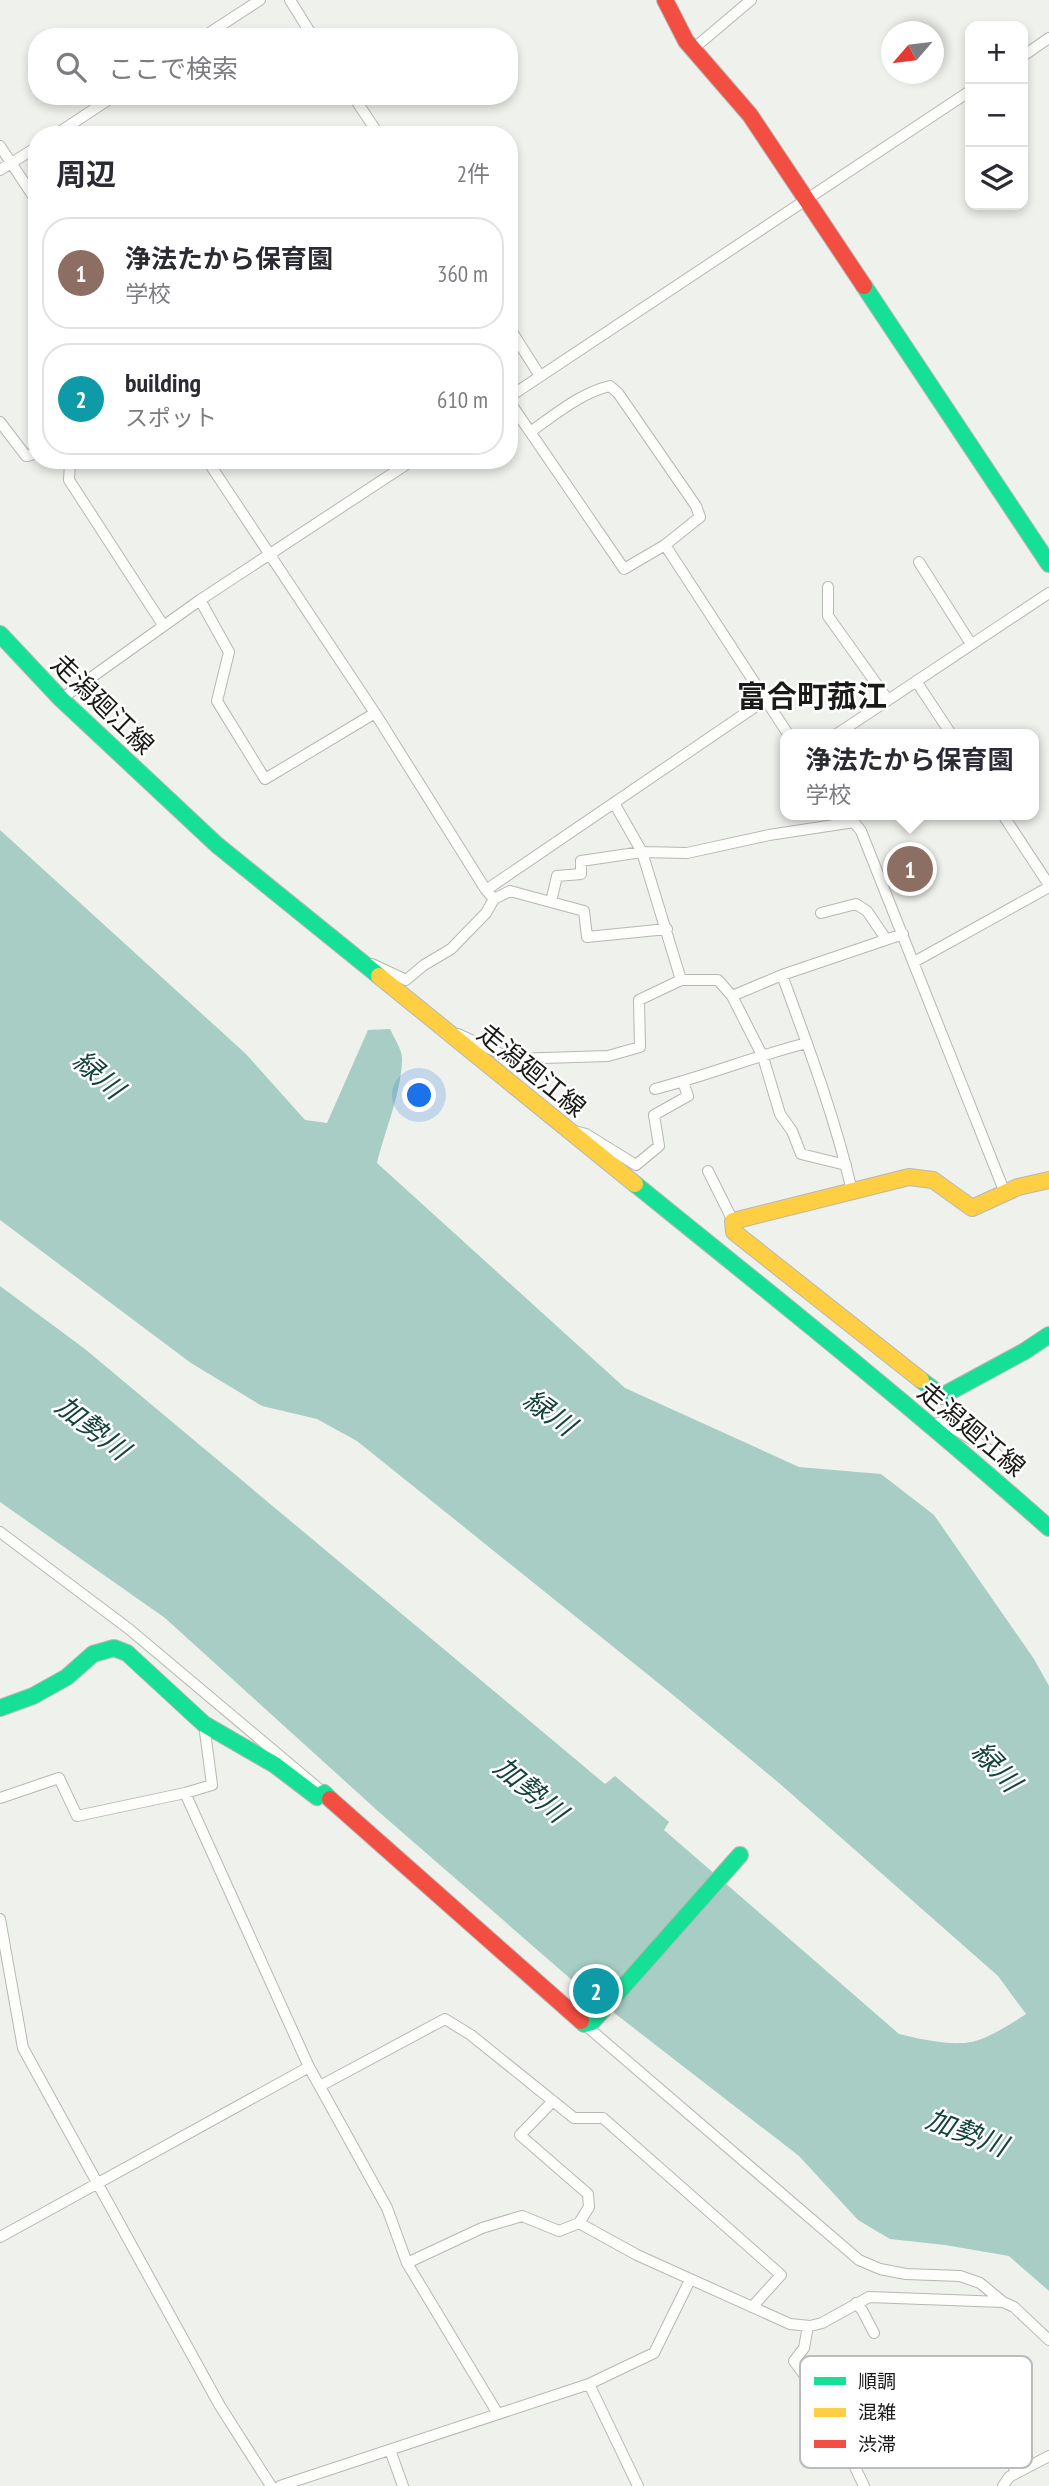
<!DOCTYPE html>
<html lang="ja">
<meta charset="utf-8">
<style>
body{margin:0;font-family:"PT Sans Narrow","Noto Sans JP",sans-serif;background:#f7f7f7;color:#2b2b33}
.controls{position:absolute;right:21px;top:21px;display:grid;overflow:hidden;border-radius:14px;box-shadow:0 4px 10px #0003}
.controls button{width:63px;height:63px;display:grid;place-items:center;padding:0;border:0;border-bottom:2px solid #e1e1e2;background:#fff;color:#2b2b33;font:35px sans-serif}
.compass{position:absolute;left:881px;top:21px;width:63px;height:63px;border-radius:50%;background:#fff;box-shadow:0 4px 10px #0003;rotate:242deg}
.you{position:absolute;left:420px;top:1096px;width:24px;height:24px;margin:-18px;border:5px solid #fff;border-radius:50%;background:#1a73e8;box-shadow:0 0 0 10px #1a73e833}
.badge{display:grid;place-items:center;width:46px;height:46px;border-radius:50%;background:#2563eb;color:#fff;font-size:23px;font-weight:700}
.pin{position:absolute;translate:-50% -50%;border:4px solid #fff;box-shadow:0 2px 7px #0006}
.popup{position:absolute;left:780px;top:729px;width:259px;height:91px;box-sizing:border-box;display:grid;place-content:center;border-radius:14px;background:#fff;filter:drop-shadow(0 2px 5px #0005);font-size:23px;white-space:nowrap;color:#7c7c81}
.popup b{font-size:26px;color:#2b2b33}
.popup::after{content:'';position:absolute;left:50%;top:100%;margin-left:-14px;border:14px solid transparent;border-top-color:#fff}
.list{margin:0;padding:0;list-style:none}
h2{display:flex;justify-content:space-between;align-items:center;height:91px;margin:0;padding:0 28px;font-size:30px}
h2 small{font-size:23px;font-weight:400;color:#7c7c81}
.list li{display:grid;grid-template-columns:46px 1fr auto;gap:21px;align-items:center;box-sizing:border-box;height:112px;margin:0 14px 14px;padding:0 14px;border:2px solid #e1e1e2;border-radius:28px}
.list b{display:block;font-size:26px;white-space:nowrap}
.list p{margin:0;font-size:23px;white-space:nowrap;color:#7c7c81}
.list em{font-size:23px;font-style:normal;color:#7c7c81}
.icon{flex:none;width:38px;height:38px;fill:none;stroke:currentColor;stroke-width:2;stroke-linecap:round;stroke-linejoin:round}
.map{position:relative;flex:none;width:1049px;height:2486px;overflow:hidden}
.search{position:absolute;background:#fff;box-shadow:0 4px 10px #0003;left:28px;top:28px;width:490px;height:77px;display:flex;align-items:center;gap:18px;box-sizing:border-box;padding:0 24px;border-radius:28px;color:#7c7c81;font-size:26px}
.panel{position:absolute;background:#fff;box-shadow:0 4px 10px #0003;left:28px;top:126px;width:490px;height:343px;border-radius:28px}
.map>svg:first-child{display:block}
.water{fill:#a8cdc4}
.lines{fill:none;stroke-linecap:round;stroke-linejoin:round}
.street-casing{stroke:#b6b8b4;stroke-width:12}
.fast-casing{stroke:#b6b8b4;stroke-width:18}
.slow-casing{stroke:#b6b8b4;stroke-width:18}
.jam-casing{stroke:#b6b8b4;stroke-width:18}
.street{stroke:#fdfdfc;stroke-width:10}
.fast{stroke:#16e098;stroke-width:16}
.slow{stroke:#ffcf43;stroke-width:16}
.jam{stroke:#f24e42;stroke-width:16}
.labels{text-anchor:middle;dominant-baseline:central;stroke-width:5;stroke-linejoin:round;paint-order:stroke}
.street-label{font-size:26px;fill:#1a1b18;stroke:#fff}
.water-label{font-size:28px;font-style:italic;fill:#15443c;stroke:#fff}
.quarter-label{font-size:30px;font-weight:bold;fill:#1a1b18;stroke:#fff}
.key{fill:#fff;stroke:#babbba;stroke-width:2}
.key-label{font-size:19px;fill:#1a1b18}
</style>
<div class="map">
<svg width="1049" height="2486" viewBox="0 0 1049 2486">
<rect width="100%" height="100%" fill="#eff1ec"/>
<path class="water" d="M 0,830 L 246,1054 L 305,1120 L 327,1123 L 368,1030 L 390,1029 C 394,1038 403,1051 402,1060 C 401,1094 385,1130 377,1163 L 625,1388 L 799,1467 L 881,1474 L 934,1515 L 1034,1659 L 1049,1686 L 1049,2291 L 1009,2256 L 945,2245 L 890,2239 L 858,2220 L 799,2156 L 573,1981 L 379,1812 L 165,1618 L 0,1502 L 0,1286 L 85,1349 L 605,1784 L 615,1776 L 669,1822 L 664,1830 L 899,2034 C 919,2039 951,2046 971,2042 C 988,2039 1012,2023 1026,2014 L 998,1976 L 779,1783 L 667,1690 L 357,1441 L 317,1419 L 262,1406 L 191,1363 L 0,1220 Z"/>
<g class="lines">
<g class="street-casing">
<path id="street" d="M 290,0 L 313,37
M 203,37 L 260,0
M 693,49 L 751,0
M 1023,56 L 1049,38
M 353,96 L 379,135
M 55,135 L 114,96
M 0,146 L 37,202
M 0,170 L 37,147
M 509,327 L 540,376
M 509,397 L 970,91
M 509,401 L 624,569 L 665,545 L 700,517 L 696,506 L 618,393 L 610,386 C 580,393 555,415 530,432
M 0,422 L 26,456 L 31,455 L 37,448
M 66,460 L 70,463 L 69,480 L 163,625
M 207,460 L 375,713 L 486,890 L 494,899
M 665,545 L 788,734
M 919,562 L 971,644
M 828,587 L 828,616 L 888,700
M 200,600 L 229,652 L 217,701 L 265,779 L 375,713
M 916,681 L 951,734
M 61,699 L 200,600 L 413,460
M 837,734 L 1049,593
M 614,803 L 642,852 L 681,980
M 848,815 L 861,831 L 1005,1193
M 1003,815 L 1049,885
M 486,890 L 765,700
M 551,902 L 557,876 L 581,874 L 581,861 L 642,852 L 687,853 L 769,835 L 854,822
M 821,913 L 856,904 L 867,911 L 886,939
M 914,962 L 1049,887
M 372,964 L 406,980 L 424,965 L 451,949 L 486,913 L 494,899 L 510,891 L 584,911 L 587,937 L 667,929
M 782,975 C 808,1046 835,1117 852,1191
M 732,996 L 782,975 L 903,934
M 458,1034 L 512,1059 L 608,1056 L 640,1047 L 639,1000 L 681,980 L 718,980 L 732,996 L 763,1057 L 780,1114 L 792,1131 L 801,1154 L 846,1165
M 655,1089 C 706,1076 755,1056 807,1043
M 571,1130 L 586,1134 L 636,1165 L 659,1146 L 654,1115 L 688,1096 L 683,1082
M 708,1171 L 733,1221
M 933,1427 L 938,1423 L 944,1423 L 997,1454
M 0,1532 L 129,1629 L 324,1793
M 185,1793 L 309,2067 L 387,2208 L 407,2263 L 498,2414
M 0,1798 L 59,1778 L 77,1816 L 185,1793 L 212,1785 L 204,1724
M 0,1919 L 23,2048 L 220,2406 L 271,2486
M 584,2024 L 859,2260 L 880,2269 L 906,2274 L 960,2276 L 980,2283 L 1003,2302 L 1014,2307 L 1049,2340
M 320,2086 L 445,2019 L 471,2035 L 574,2118 L 603,2118 L 781,2275 L 752,2307
M 553,2101 L 520,2135 L 588,2194 L 589,2207 L 579,2223
M 0,2237 L 309,2067
M 407,2263 L 482,2228 L 522,2216 L 559,2231 L 579,2223 L 637,2255 L 790,2324 L 810,2326 L 822,2323 L 869,2297 L 1003,2302
M 856,2303 L 862,2310 L 874,2333
M 808,2326 L 804,2348 L 794,2361 L 824,2402 L 864,2486
M 589,2384 L 638,2486
M 390,2450 L 403,2486
M 934,2455 C 948,2445 943,2431 948,2417 C 950,2411 954,2405 957,2400 L 975,2403 L 986,2399 L 1016,2473
M 280,2486 L 589,2384 L 654,2353 L 690,2280
M 1003,2486 L 1009,2477 L 1049,2456"/>
</g>
<g class="fast-casing">
<path id="fast" d="M 864,286 L 1049,564
M 0,634 L 61,699 L 217,845 L 379,976
M 635,1184 C 775,1297 915,1409 1049,1528
M 921,1380 L 942,1396 L 1025,1351 L 1049,1335
M 0,1708 L 33,1696 L 67,1677 L 93,1654 L 114,1648 L 127,1653 L 204,1724 L 275,1765 L 317,1797 L 324,1793 L 330,1799
M 581,2021 L 584,2024 L 592,2022 L 740,1855"/>
</g>
<g class="slow-casing">
<path id="slow" d="M 379,976 L 635,1184
M 921,1380 L 734,1232 L 733,1221 L 909,1177 L 933,1180 L 972,1208 L 1018,1187 L 1049,1180"/>
</g>
<g class="jam-casing">
<path id="jam" d="M 665,0 L 686,41 L 750,115 L 864,286
M 330,1799 L 581,2021"/>
</g>
<use href="#street" class="street"/>
<use href="#fast" class="fast"/>
<use href="#slow" class="slow"/>
<use href="#jam" class="jam"/>
</g>
<g class="labels">
<g class="street-label">
<text transform="translate(103 704) rotate(44)">走潟廻江線</text>
<text transform="translate(532 1070) rotate(39)">走潟廻江線</text>
<text transform="translate(972 1429) rotate(40)">走潟廻江線</text>
</g>
<g class="water-label">
<text transform="translate(99 1074) rotate(41)">緑川</text>
<text transform="translate(550 1412) rotate(36)">緑川</text>
<text transform="translate(93 1427) rotate(38)">加勢川</text>
<text transform="translate(997 1766) rotate(47)">緑川</text>
<text transform="translate(531 1789) rotate(40)">加勢川</text>
<text transform="translate(967 2132) rotate(21)">加勢川</text>
</g>
<g class="quarter-label">
<text x="812" y="695">富合町菰江</text>
</g>
</g>
<rect x="800" y="2356" width="232" height="112" rx="10" class="key"/>
<rect x="814" y="2377" width="32" height="8" fill="#16e098"/>
<rect x="814" y="2408" width="32" height="9" fill="#ffcf43"/>
<rect x="814" y="2440" width="32" height="8" fill="#f24e42"/>
<g class="key-label">
<text x="858" y="2388">順調</text>
<text x="858" y="2419">混雑</text>
<text x="858" y="2451">渋滞</text>
</g>
</svg>
<div class="controls">
<button>+</button>
<button>−</button>
<button><svg class="icon" aria-label="layers" viewBox="0 0 24 24"><path d="M12 4l9 5-9 5-9-5zM3 14l9 5 9-5"/></svg></button>
</div>
<svg class="compass" viewBox="-18 -18 36 36"><path d="M0-13l5 13h-10z" fill="#e53935"/><path d="M0 13l5-13h-10z" fill="#7c7c81"/></svg>
<div class="you"></div>
<div class="pin badge" style="left:910px;top:869px;background:#8d6e63">1</div>
<div class="popup"><b>浄法たから保育園</b>学校</div>
<div class="pin badge" style="left:596px;top:1991px;background:#0f9aa8">2</div>
<div class="search"><svg class="icon" aria-label="search" viewBox="0 0 24 24"><circle cx="10" cy="10" r="6"/><path d="M15 15l6 6"/></svg>ここで検索</div>
<section class="panel">
<h2>周辺<small>2件</small></h2>
<ul class="list">
<li><span class="badge" style="background:#8d6e63">1</span><div><b>浄法たから保育園</b><p>学校</p></div><em>360 m</em></li>
<li><span class="badge" style="background:#0f9aa8">2</span><div><b>building</b><p>スポット</p></div><em>610 m</em></li>
</ul>
</section>
</div>
